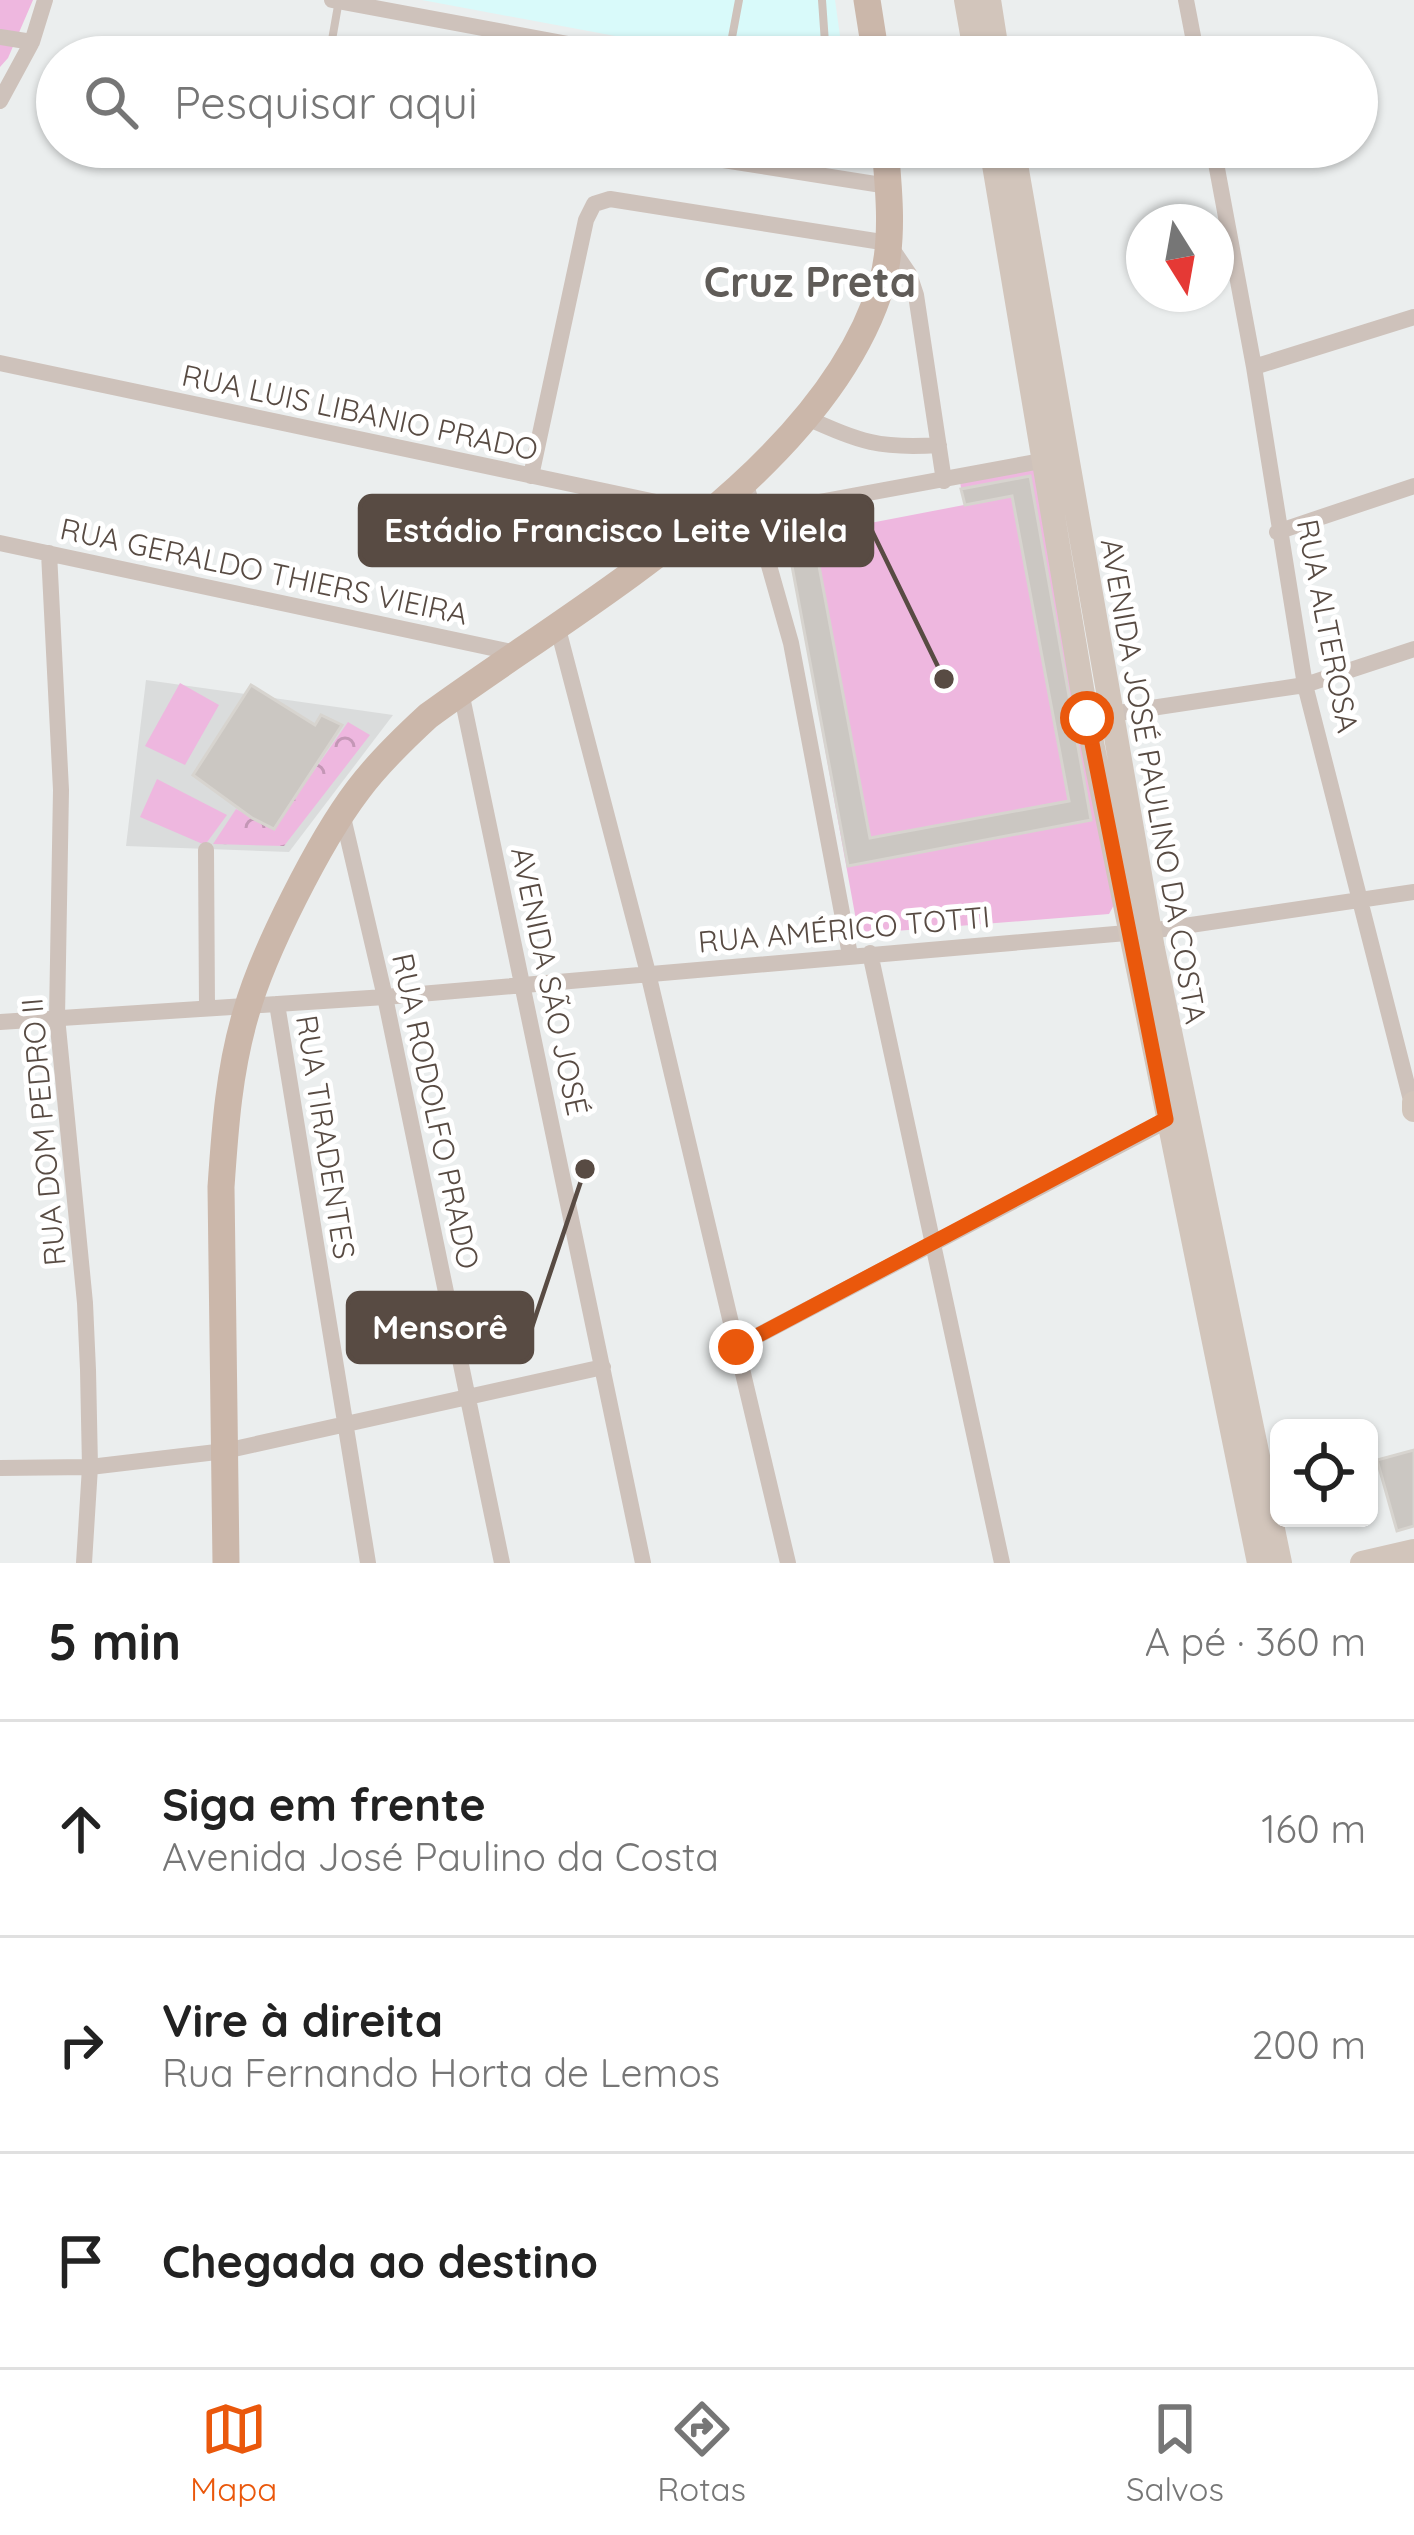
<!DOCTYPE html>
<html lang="pt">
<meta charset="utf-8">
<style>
body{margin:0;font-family:Quicksand,sans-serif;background:#f6f6f6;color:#222}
.controls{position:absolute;right:36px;bottom:36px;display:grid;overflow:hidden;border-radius:18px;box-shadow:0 3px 9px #0004}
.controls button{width:108px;height:108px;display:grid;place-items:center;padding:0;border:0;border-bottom:3px solid #e0e0e0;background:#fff;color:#222;font:60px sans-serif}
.compass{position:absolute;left:1126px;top:204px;width:108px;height:108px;border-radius:50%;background:#fff;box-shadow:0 3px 9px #0004;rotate:169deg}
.stop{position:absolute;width:36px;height:36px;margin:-27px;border:9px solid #ea580c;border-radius:50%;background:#fff}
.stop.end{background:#ea580c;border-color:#fff;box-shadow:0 3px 12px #0008}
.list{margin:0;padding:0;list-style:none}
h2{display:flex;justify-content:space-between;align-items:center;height:156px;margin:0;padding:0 48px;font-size:51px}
h2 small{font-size:39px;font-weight:400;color:#767676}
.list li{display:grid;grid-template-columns:78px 1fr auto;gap:36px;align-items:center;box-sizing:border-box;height:216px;padding:0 48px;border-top:3px solid #e0e0e0}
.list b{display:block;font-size:45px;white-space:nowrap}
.list p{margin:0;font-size:39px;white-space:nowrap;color:#767676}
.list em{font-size:39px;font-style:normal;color:#767676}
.icon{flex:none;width:66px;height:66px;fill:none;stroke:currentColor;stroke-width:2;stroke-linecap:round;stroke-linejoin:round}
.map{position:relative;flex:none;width:1414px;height:1563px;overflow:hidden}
.search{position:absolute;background:#fff;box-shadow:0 3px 9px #0004;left:36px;right:36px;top:36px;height:132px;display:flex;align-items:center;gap:30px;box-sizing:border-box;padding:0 42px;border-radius:66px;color:#767676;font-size:45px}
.sheet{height:804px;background:#fff}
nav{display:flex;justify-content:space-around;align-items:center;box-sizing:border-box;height:168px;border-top:3px solid #e0e0e0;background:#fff;font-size:33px;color:#767676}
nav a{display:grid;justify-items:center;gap:6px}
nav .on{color:#ea580c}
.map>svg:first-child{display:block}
.education{fill:#dadcdc}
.medical{fill:#d9fafa}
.green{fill:#eeb7df}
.park{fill:url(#park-crowns)}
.building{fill:#cbc7c2;stroke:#d7d4cf;stroke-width:3}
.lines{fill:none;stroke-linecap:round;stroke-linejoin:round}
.lane{stroke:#cec2bb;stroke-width:8}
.street{stroke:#cec2bb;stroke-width:16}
.secondary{stroke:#d2c5bb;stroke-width:24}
.primary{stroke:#cbb7aa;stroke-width:27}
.route{stroke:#ea580c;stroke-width:15}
.labels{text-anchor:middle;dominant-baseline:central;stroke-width:10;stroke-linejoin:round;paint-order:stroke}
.street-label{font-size:30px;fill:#584b43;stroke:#fff}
.district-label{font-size:42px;font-weight:bold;fill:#605c58;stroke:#fff}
.leader{fill:none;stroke:#584b43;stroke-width:4.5}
.callout-dot{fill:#584b43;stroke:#fff;stroke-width:4.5}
.callout{fill:#584b43;stroke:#584b43;stroke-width:4.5}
.callout-label{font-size:33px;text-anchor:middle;font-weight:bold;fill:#fff}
</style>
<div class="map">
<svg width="1414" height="1563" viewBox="0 0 1414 1563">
<defs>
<pattern id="park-crowns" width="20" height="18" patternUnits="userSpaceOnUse" patternTransform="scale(3)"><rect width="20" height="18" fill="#eeb7df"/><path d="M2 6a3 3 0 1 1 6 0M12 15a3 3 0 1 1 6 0" fill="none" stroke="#c497b6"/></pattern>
</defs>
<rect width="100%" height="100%" fill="#ebeeee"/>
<path class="education" d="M 146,680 L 393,715 L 289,852 L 126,846 Z"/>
<path class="medical" d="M 422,0 L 835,0 L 843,57 L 728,57 Z"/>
<path class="green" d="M 0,0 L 33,0 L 8,58 L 0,67 Z
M 1036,467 L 1115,903 L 1109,914 L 870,933 L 858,931 L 787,539 L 964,505 L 960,482 Z
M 180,683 L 219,705 L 185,765 L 145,746 Z
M 157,779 L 227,815 L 205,845 L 140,817 Z"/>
<path class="park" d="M 348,722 L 370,735 L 284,846 L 213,844 L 236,809 L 274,828 Z"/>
<path class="building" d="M 1030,476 L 1091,820 L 848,866 L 787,539 L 813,534 L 870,838 L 1069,801 L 1012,496 L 965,505 L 961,489 Z
M 251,685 L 315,725 L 321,715 L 342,725 L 274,829 L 252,818 L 193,775 Z
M 1414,1450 L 1414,1526 L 1397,1531 L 1377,1460 Z"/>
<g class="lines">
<path class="lane" d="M 739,0 L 730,48 L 735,54 L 749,57
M 822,0 L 826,57
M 329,57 L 339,0"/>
<path class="street" d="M 332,0 L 638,57
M 1186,0 L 1197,57
M 0,37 L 32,42
M 0,101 L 32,42 L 45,0
M 640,147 L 888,186
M 1213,147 L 1254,367 L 1305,685 L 1412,1104
M 0,363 L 708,513
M 1254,367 L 1414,317
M 807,418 C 861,442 879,449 939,445
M 531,476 L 586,220 L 594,204 L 610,199 L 888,243 L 909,274 L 916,295 L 944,481
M 745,481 L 791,643 L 850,955
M 754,514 L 1052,459
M 1277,532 L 1414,486
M 0,543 L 516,653
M 49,553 L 61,790 L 57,1017 L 85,1303 L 88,1370 L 90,1467 L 84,1563
M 557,625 L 648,973 L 788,1563
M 461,692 L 643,1563
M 1105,715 L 1305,685 L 1414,649
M 342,813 L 385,997 L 502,1563
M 206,850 L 207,1007
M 870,953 L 1002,1563
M 277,1004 L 368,1563
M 0,1022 L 385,997 L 1150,931 L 1414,892
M 736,1347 L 1174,1117
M 0,1468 L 90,1467 L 225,1451 L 603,1367"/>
<path class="secondary" d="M 966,0 L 976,57
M 989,0 L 998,57
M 991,147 L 1087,718 L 1259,1563
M 1013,147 L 1153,949 L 1280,1563
M 1414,1103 L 1414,1110
M 1362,1563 L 1414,1551"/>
<path class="primary" d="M 867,0 L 876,57
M 226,1563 L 221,1187 C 225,1128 229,1070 246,1013 C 263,952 320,840 358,790 C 378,763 403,739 428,716 C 579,605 826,471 882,283 C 894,241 889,190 885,147"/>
</g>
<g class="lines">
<path class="route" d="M 736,1347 L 1166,1119 L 1087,718"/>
</g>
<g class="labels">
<g class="street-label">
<text transform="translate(360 412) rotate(12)">RUA LUIS LIBANIO PRADO</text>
<text transform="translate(264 571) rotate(12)">RUA GERALDO THIERS VIEIRA</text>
<text transform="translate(1328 626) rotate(79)">RUA ALTEROSA</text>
<text transform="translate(1154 781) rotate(80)">AVENIDA JOSÉ PAULINO DA COSTA</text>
<text transform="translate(844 929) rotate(-5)">RUA AMÉRICO TOTTI</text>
<text transform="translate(550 981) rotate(78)">AVENIDA SÃO JOSÉ</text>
<text transform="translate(436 1111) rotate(78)">RUA RODOLFO PRADO</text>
<text transform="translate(43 1132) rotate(-95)">RUA DOM PEDRO II</text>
<text transform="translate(326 1137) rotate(81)">RUA TIRADENTES</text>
</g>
<g class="district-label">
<text x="810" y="281">Cruz Preta</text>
</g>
</g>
<path class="leader" d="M944 679L872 531M585 1169L532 1327"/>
<g class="callout-dot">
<circle cx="944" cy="679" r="12"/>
<circle cx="585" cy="1169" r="12"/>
</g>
<g class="callout">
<rect x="360" y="496" width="512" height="69" rx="12"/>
<rect x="348" y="1293" width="184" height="69" rx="12"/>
</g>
<g class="callout-label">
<text x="616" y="542">Estádio Francisco Leite Vilela</text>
<text x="440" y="1339">Mensorê</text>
</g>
</svg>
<div class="controls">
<button><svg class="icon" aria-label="locate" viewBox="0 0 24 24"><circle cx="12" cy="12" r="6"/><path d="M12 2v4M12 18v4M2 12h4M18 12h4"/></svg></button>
</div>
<svg class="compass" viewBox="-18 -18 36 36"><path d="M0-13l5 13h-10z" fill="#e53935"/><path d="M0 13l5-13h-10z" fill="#767676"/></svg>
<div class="stop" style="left:1087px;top:718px"></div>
<div class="stop end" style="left:736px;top:1347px"></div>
<div class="search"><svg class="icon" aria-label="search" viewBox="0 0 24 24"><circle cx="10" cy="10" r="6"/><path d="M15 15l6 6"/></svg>Pesquisar aqui</div>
</div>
<section class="sheet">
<h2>5 min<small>A pé · 360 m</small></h2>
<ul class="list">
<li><svg class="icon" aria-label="ahead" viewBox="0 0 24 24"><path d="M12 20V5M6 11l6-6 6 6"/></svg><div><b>Siga em frente</b><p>Avenida José Paulino da Costa</p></div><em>160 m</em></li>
<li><svg class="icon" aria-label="right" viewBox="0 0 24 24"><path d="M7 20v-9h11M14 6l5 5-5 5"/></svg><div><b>Vire à direita</b><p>Rua Fernando Horta de Lemos</p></div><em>200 m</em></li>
<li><svg class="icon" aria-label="arrive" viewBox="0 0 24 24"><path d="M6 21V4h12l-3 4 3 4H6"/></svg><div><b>Chegada ao destino</b></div></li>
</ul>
</section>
<nav>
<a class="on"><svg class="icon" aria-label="map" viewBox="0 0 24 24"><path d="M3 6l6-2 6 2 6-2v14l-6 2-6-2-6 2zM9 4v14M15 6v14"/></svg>Mapa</a>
<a><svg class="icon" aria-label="directions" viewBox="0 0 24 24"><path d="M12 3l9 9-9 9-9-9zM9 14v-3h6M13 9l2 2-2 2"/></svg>Rotas</a>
<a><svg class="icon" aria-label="saved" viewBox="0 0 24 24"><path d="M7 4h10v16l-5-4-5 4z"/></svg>Salvos</a>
</nav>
